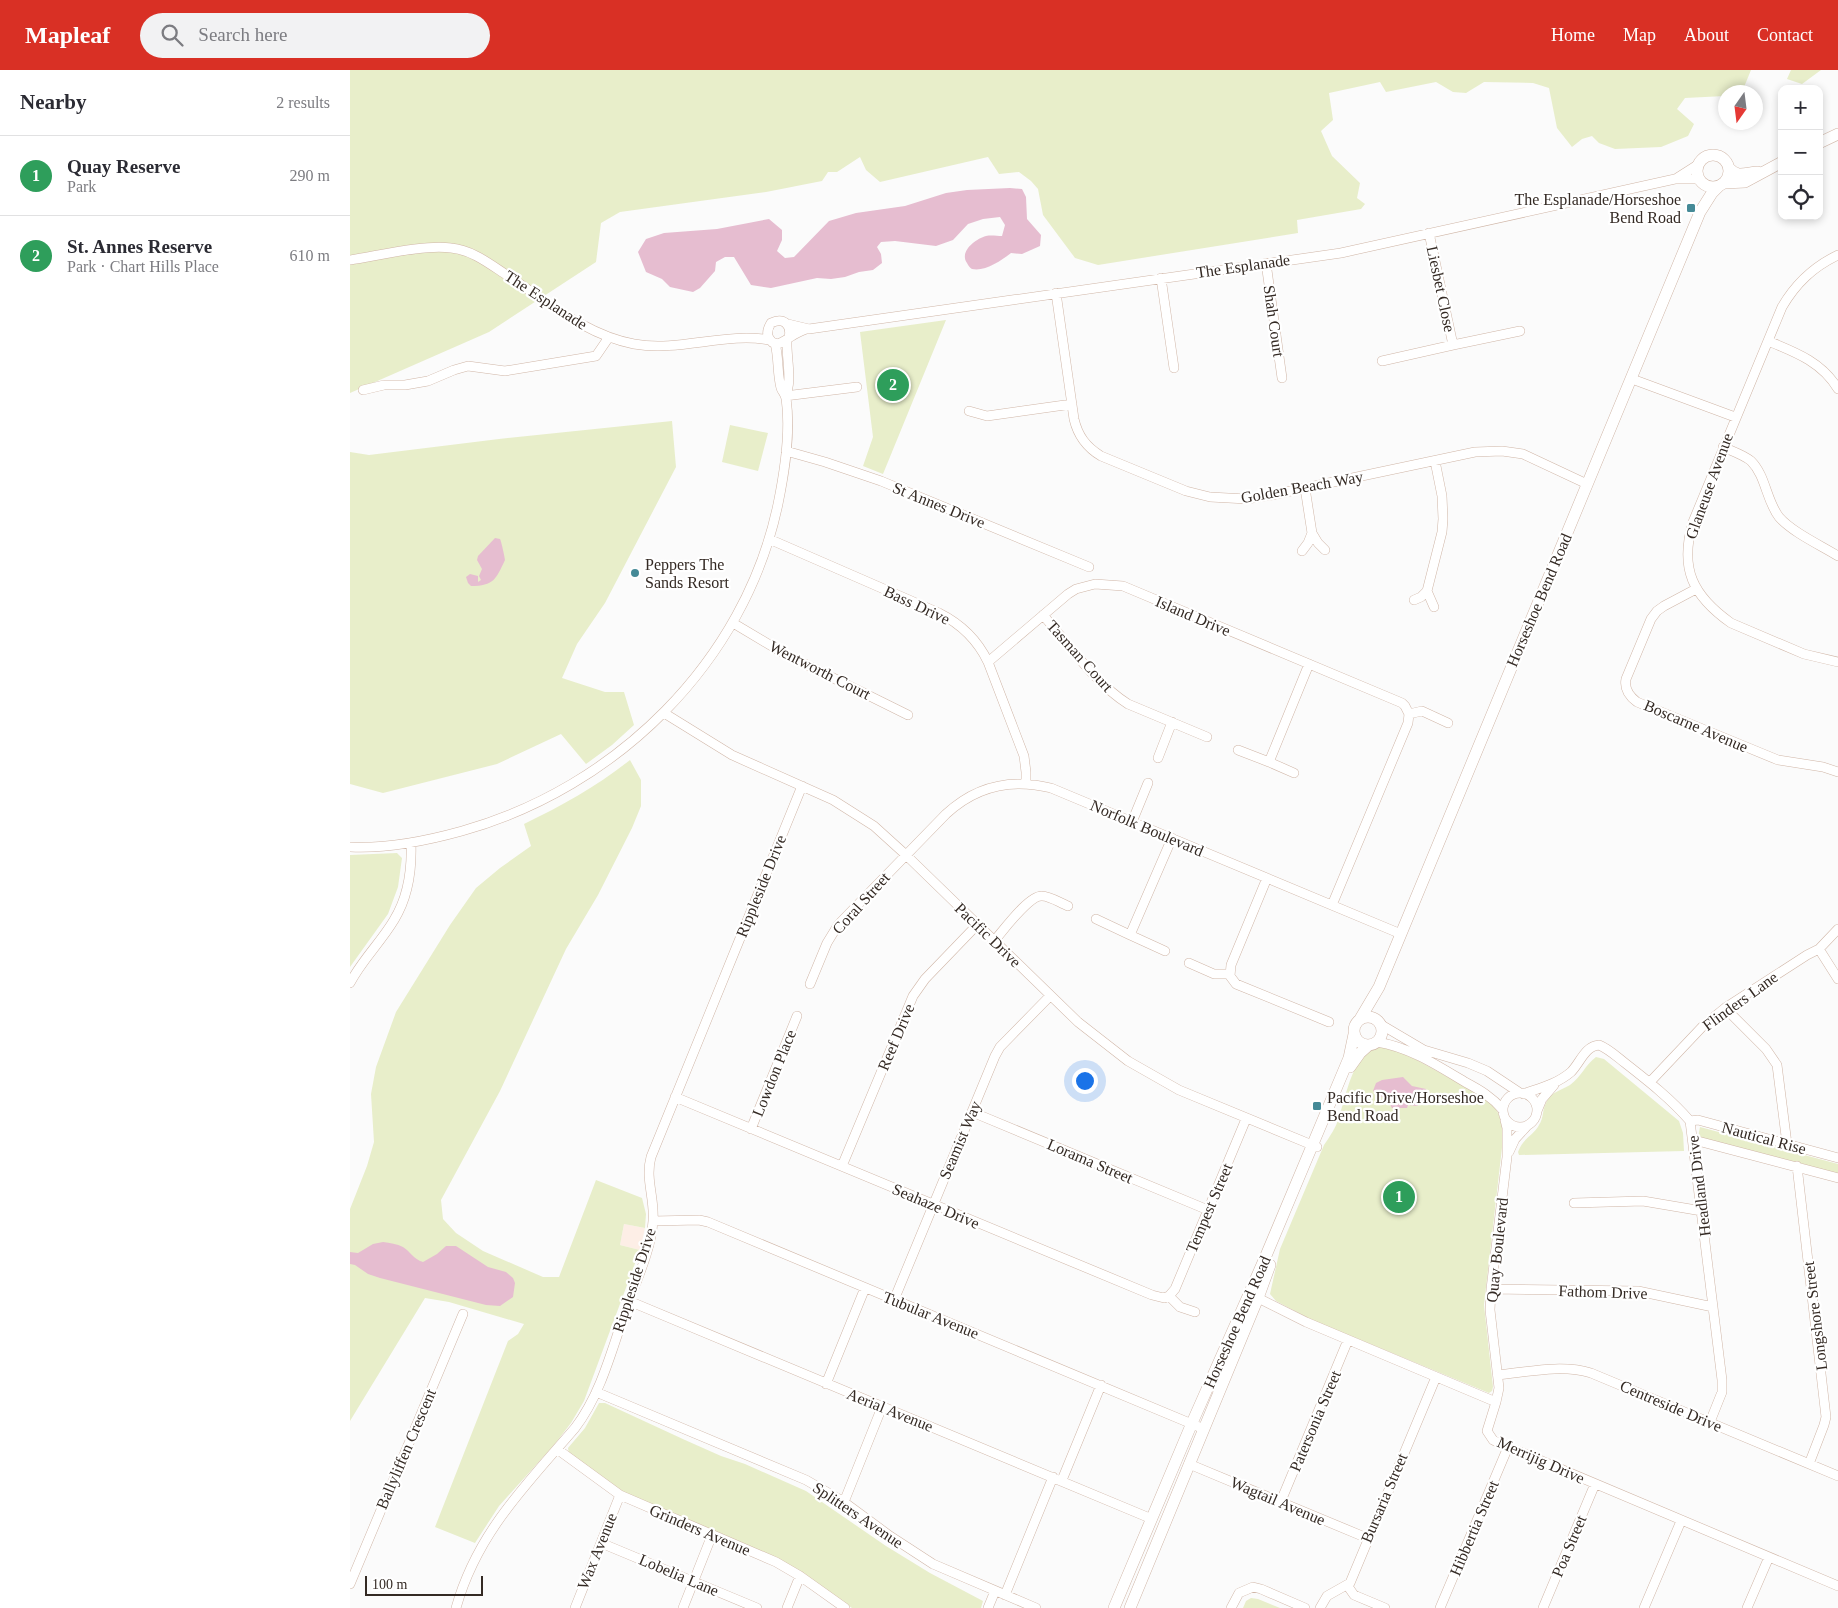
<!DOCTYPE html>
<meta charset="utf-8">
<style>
body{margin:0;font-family:Georgia,serif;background:#f2f2f3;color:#2b2b33}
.controls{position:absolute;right:15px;top:15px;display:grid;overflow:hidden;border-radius:10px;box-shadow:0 2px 8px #0003}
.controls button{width:45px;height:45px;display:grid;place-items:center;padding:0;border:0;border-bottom:1px solid #e1e1e2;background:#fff;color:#2b2b33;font:25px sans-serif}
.compass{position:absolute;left:1368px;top:15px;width:45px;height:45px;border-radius:50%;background:#fff;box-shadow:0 2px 8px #0003;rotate:194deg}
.scale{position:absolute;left:15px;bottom:12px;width:118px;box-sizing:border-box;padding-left:5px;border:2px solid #342a24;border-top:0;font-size:14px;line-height:18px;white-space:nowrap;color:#342a24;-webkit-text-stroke:4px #fff;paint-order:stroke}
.you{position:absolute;left:734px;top:1010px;width:18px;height:18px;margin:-12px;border:4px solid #fff;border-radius:50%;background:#1a73e8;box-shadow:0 0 0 8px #1a73e833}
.badge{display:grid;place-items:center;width:32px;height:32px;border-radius:50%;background:#d93025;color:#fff;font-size:16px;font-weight:700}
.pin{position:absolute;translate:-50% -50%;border:2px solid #fff;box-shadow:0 1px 5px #0006}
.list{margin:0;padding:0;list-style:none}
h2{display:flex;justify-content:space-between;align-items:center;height:65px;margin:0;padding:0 20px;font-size:21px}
h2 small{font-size:16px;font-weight:400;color:#7c7c81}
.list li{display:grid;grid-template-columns:32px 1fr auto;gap:15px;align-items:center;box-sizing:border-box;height:80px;padding:0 20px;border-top:1px solid #e1e1e2}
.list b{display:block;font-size:19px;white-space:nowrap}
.list p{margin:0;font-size:16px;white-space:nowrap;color:#7c7c81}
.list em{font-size:16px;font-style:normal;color:#7c7c81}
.icon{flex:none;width:28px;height:28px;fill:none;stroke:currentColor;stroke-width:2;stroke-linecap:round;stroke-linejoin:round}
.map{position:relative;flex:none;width:1488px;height:1538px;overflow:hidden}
header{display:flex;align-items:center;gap:30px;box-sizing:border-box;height:70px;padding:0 25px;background:#d93025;color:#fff}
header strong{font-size:24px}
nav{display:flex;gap:28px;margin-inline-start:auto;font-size:18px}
.search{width:350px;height:45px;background:#f2f2f3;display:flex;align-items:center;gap:12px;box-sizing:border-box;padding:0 18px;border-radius:28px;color:#7c7c81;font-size:19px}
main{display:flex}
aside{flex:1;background:#fff}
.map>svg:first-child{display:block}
.built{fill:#fdeee6}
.green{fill:#e8eeca}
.water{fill:#e6bdd0}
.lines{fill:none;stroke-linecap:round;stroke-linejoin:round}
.minor-casing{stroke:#d0b6a7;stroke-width:10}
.tertiary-casing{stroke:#d0b6a7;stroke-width:12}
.minor{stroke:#fff;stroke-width:9}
.tertiary{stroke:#fff;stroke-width:11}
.poi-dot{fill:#458a97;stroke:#fff;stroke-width:2}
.labels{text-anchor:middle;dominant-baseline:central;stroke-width:4.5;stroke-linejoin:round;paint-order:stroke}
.poi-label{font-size:16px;fill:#342a24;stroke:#fff;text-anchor:start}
.street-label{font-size:16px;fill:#342a24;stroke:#fff}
</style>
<header>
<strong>Mapleaf</strong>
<div class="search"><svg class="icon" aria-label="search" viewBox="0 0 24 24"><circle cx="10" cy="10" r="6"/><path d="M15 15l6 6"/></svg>Search here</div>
<nav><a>Home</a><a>Map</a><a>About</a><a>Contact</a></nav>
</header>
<main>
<aside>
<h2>Nearby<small>2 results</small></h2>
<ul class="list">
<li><span class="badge" style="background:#2e9e5b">1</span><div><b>Quay Reserve</b><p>Park</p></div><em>290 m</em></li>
<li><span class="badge" style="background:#2e9e5b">2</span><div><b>St. Annes Reserve</b><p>Park · Chart Hills Place</p></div><em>610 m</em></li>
</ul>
</aside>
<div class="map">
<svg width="1488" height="1538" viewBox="0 0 1488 1538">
<rect width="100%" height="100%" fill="#fbfbfb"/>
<path class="built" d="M 274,1154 L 295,1158 L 290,1180 L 270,1175 Z"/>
<path class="green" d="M 0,0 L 1401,0 L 1392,22 L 1376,22 L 1375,26 L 1335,28 L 1327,39 L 1344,54 L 1338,66 L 1311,77 L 1265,79 L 1249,73 L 1242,66 L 1232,69 L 1222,77 L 1207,58 L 1199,18 L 1183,13 L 1134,12 L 1116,23 L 1103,22 L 1086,12 L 1036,22 L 1030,12 L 979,23 L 983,50 L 971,61 L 982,86 L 1010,113 L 1007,128 L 1015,134 L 1011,139 L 947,150 L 948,163 L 748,195 L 725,188 L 693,145 L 688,119 L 681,111 L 669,102 L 649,104 L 638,87 L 530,112 L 516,100 L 510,87 L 487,102 L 478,102 L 472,111 L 416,122 L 270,142 L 251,153 L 246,192 L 139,262 L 0,323 Z
M 1441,0 L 1471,0 L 1452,14 L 1437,9 Z
M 596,250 L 533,404 L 513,396 L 523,367 L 510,262 Z
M 322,351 L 326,397 L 255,533 L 227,574 L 212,608 L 255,622 L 274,622 L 284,655 L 262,675 L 236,694 L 211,664 L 147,694 L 33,723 L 0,714 L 0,382 L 19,385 L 149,369 Z
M 380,355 L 418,363 L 408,401 L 372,392 Z
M 280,690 L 291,710 L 291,736 L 282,758 L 248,825 L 216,879 L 150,1021 L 91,1130 L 93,1149 L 106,1163 L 133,1181 L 193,1207 L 209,1207 L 246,1110 L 292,1128 L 296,1144 L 295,1158 L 274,1154 L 270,1175 L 290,1180 L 234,1331 L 221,1353 L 204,1375 L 149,1436 L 125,1473 L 85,1457 L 158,1271 L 168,1264 L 174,1254 L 99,1232 L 75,1228 L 0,1351 L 0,1139 L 17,1096 L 24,1072 L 21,1024 L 26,997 L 46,942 L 100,855 L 126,818 L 150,798 L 181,776 L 174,754 C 213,735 246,717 280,690 Z
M 47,783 L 52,788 L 48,817 L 38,844 L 0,897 L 0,785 Z
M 1027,977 C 1051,978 1084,1000 1105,1011 C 1117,1018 1134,1024 1144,1036 C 1150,1044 1154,1059 1153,1069 L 1134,1235 L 1143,1317 L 1142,1321 L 1139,1323 L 962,1250 L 926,1231 L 920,1224 L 930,1179 L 974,1075 C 980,1066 986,1058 989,1047 C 997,1024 1001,988 1027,977 Z
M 1246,987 L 1254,989 L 1329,1051 L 1333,1063 L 1334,1081 L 1169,1085 L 1168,1082 C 1173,1068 1183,1066 1189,1055 C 1194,1048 1192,1040 1196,1033 C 1200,1022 1210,1021 1220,1015 C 1231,1007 1236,994 1246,987 Z
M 1350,1057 L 1488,1094 L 1488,1105 L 1348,1067 Z
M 249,1333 L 255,1333 L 335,1370 L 371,1386 L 395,1394 L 456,1421 L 536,1476 L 580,1503 L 633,1531 L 631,1538 L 502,1538 L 452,1503 L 271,1421 L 219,1384 L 218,1378 L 235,1358 Z
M 901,1528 L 908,1529 L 930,1538 L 893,1538 L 896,1531 Z"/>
<path class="water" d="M 660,118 L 672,119 L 676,127 L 677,149 L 691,165 L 690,176 L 672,184 L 661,183 C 652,190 635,202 622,199 C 620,198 618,195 617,193 C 609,182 625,169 636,166 C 641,165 647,166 652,166 L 655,155 L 650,147 L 633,149 L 618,154 L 603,170 L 586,176 L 545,171 L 531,172 L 527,177 L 531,184 L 532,193 L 523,200 L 509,202 L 495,207 L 481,209 L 467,208 L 421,218 L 401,215 L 384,187 L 375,187 L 366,192 L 365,201 L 350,218 L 343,222 L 320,217 L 312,209 L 296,202 L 288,182 L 296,169 L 314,163 L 367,159 L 419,149 L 432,160 L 432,170 L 427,181 L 435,188 L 444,187 L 479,151 L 506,143 L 555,136 L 596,123 L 617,120 Z
M 145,468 L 150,469 C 151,470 155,488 155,490 C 146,509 144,516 121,516 L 118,513 L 116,507 L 120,504 L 128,506 L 128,512 L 131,510 L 129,506 L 132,499 L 127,490 L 128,486 Z
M 1053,1007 L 1062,1016 L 1076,1019 L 1075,1029 L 1067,1036 L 1058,1035 L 1057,1038 L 1042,1038 L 1037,1030 L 1023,1021 L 1026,1013 L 1032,1010 Z
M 33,1172 C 40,1173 47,1174 53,1177 C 61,1182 63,1189 73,1192 L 87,1184 L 96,1176 L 106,1176 L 138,1197 L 156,1202 L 163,1208 L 165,1213 L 163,1227 L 150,1236 L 136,1235 L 30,1208 L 18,1204 L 5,1195 L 0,1194 L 0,1182 L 8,1183 L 23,1174 Z"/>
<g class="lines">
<g class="minor-casing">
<path id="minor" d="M 1327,108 L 1349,94
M 1079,163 L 1103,275 L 1170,261
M 1488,185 C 1463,197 1446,213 1432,237 L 1343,452 C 1329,499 1343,526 1381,553 L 1454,584 L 1488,592
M 0,190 C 27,186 75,174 101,178 C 123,180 141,195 158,206 C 198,232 236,265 284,274 C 330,282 375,262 420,270
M 916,193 L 932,308
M 811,208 L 824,298
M 706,223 L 724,349 C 728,366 736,377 751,386 L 836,421 L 860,427 L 897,429 L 922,425 L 1125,382 L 1152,381 L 1173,384 L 1237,414
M 438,254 L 459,259 L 991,183 L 1325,109 L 1349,109
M 439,268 C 442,254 433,247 421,253 C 418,258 416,263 419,268 C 425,280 435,270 442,266 C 446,263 451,261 456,259
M 1418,271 C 1445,282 1472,292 1488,319
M 1032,291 L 1103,275
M 1282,309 L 1385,347
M 13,320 L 34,315 L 55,315 L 78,311 L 104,300 L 118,296 L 155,301 L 246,286 L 259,267
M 435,326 L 507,317
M 435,326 C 443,312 436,287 437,270
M 619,341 L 637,346 L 722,334
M 1373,377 C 1382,381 1394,385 1401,391 C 1416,406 1416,430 1429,447 C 1442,462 1470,475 1488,486
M 436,381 L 475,392 L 531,411 L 739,497
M 962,463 L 968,473 L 975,480
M 419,469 L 589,543 C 611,554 628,571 638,592 L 674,686 L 676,702 L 676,714
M 952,481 L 958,473 L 962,463 L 955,418
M 1346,519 L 1314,536 L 1307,541 L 1301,549 L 1276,609 C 1274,619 1279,626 1287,632 L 1428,690 L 1473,697 L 1488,702
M 1077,521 L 1084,537
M 1064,530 L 1071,527 L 1077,521 L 1092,462 L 1093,449 L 1092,426 L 1085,391
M 693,545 C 719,575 745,613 778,634 L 857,667
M 383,553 L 435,584 L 558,645
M 638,592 L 718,524 L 726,519 L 745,514 L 773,516 L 1052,633 L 1055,636 L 1059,644 L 1072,641 L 1098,653
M 314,643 L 382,685 L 483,730 L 524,756 L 556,785 L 728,952 L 778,991 L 829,1020 L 967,1077
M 888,680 L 919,692
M 808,688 L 822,652
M 944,703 L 919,692 L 959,594
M 782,752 L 798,713
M 0,777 C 38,779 76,771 112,761 C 266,718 395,592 428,434 C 435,400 441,362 436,328 C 435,324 432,321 431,318 C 427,303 429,288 425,273
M 917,808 L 881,895 L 880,906 L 886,914 L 979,952
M 982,835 L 1058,653 L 1059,644
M 746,849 L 780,865
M 644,871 C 653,861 679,825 692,826 C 700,826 710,833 718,836
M 1469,879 L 1488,909
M 815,881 L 780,865 L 822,768
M 839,893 L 864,904 L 879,904
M 0,913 C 12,890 31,872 44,850 C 59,826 62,800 61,773
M 460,914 L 477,873 L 488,855 L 596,744 C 626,716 661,708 701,718 L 1051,864
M 1375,938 L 1416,979 L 1427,995 L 1437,1074
M 1030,954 L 1074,980 L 1118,993 L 1137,1001 L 1170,1023
M 1027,972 C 1059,977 1087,995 1115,1012 C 1130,1020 1142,1027 1153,1040
M 1300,1012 L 1353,956 L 1375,938 L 1457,885 L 1469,879 L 1488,859
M1153 1040a17 17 0 1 1 34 0a17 17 0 1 1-34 0Z
M 1173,1024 C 1190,1018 1207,1014 1221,1002 C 1230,993 1235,976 1249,975 C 1259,979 1267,987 1275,993 C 1298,1011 1321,1029 1340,1051 L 1372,1310 L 1372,1322 L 1360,1352
M 325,1027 L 802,1225 L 814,1228 L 819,1226 L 830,1237 L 845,1242
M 1187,1041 L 1192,1029 L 1204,1015
M 622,1042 L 858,1140
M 1340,1051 L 1348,1050 L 1488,1088
M 401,1059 L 447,946
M 1344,1070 L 1488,1108
M 1159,1082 L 1165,1069 L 1177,1056
M 492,1096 L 563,926 L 575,909 L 627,855
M 1447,1096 L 1476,1347 L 1474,1355 L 1459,1394
M 1224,1133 L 1293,1131 L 1352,1141
M 303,1151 L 349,1150 L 358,1152 L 854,1359
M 1141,1219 L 1288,1221 L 1363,1237
M 902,1225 L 956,1252 L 1146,1332 L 1137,1361 L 1143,1370 L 1149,1373 L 1488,1516
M 819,1226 L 825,1219 L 896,1049
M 544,1230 L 645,986 L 650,977 L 700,926
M 279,1231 L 802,1449
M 1148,1305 C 1178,1302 1211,1294 1241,1303 L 1488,1406
M 476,1314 L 515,1218
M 246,1322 L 456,1410 L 494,1432 L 540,1466 L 583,1494 L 686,1538
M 1146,1332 L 1149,1318 L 1140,1240 L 1141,1219 L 1157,1087 L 1157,1058 L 1155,1050
M 207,1379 L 270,1425 L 426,1492 L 450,1506 L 495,1538
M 839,1394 L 1017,1468
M 712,1410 L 751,1315
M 931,1431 L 998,1270
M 494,1432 L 532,1337
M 251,1473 L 407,1538
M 0,1514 L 113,1244
M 997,1515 L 1004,1525 L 1035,1538
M 655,1525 L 703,1407
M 106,1538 C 127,1463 176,1415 225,1358 C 251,1324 262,1279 276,1239 C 286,1211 301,1181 303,1151 C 305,1129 295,1109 301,1087 L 452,716
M 225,1538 L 270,1425
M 333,1538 L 362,1465
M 437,1538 L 450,1506
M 638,1538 L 645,1521
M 881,1538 L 889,1523 L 903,1517 L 911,1519 L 955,1538
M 970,1538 L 977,1526 L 1000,1513 L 1086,1307
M 1090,1538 L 1158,1377
M 1193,1538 L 1245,1414
M 1294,1538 L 1331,1451
M 1397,1538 L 1419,1487"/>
</g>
<g class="tertiary-casing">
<path id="tertiary" d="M 1469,73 L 1488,64
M1347 101a16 16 0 1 1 32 0a16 16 0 1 1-32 0Z
M 1380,99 C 1388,108 1397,102 1408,102
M 1375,113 L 1395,112 L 1432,92
M1004 961a14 14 0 1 1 28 0a14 14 0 1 1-28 0Z
M 1010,949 L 1029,917 L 1350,142 L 1362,123 L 1369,116
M 1000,997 L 1010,983 L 1019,975
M 764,1538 L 842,1353 L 915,1188 L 999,988 L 1004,964
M 780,1538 L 908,1228 L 920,1195"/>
</g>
<use href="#minor" class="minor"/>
<use href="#tertiary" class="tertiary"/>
</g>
<g class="poi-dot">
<rect x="1336" y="133" width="10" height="10" rx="2.5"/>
<circle cx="285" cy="503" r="5"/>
<rect x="962" y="1031" width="10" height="10" rx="2.5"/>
</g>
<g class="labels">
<g class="poi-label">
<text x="1331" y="129" text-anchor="end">The Esplanade/Horseshoe<tspan x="1331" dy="18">Bend Road</tspan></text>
<text x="295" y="494">Peppers The<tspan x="295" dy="18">Sands Resort</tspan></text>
<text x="977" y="1027">Pacific Drive/Horseshoe<tspan x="977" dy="18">Bend Road</tspan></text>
</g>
<g class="street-label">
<text transform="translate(893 196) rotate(-8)">The Esplanade</text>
<text transform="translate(1091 219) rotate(78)">Liesbet Close</text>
<text transform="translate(196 230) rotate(33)">The Esplanade</text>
<text transform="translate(924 251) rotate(82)">Shah Court</text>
<text transform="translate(1359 416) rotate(-70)">Glaneuse Avenue</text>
<text transform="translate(952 417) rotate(-10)">Golden Beach Way</text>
<text transform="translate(589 435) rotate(22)">St Annes Drive</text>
<text transform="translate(1189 530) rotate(-67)">Horseshoe Bend Road</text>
<text transform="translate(567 535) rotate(25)">Bass Drive</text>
<text transform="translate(843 546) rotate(23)">Island Drive</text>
<text transform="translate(730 586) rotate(48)">Tasman Court</text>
<text transform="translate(470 600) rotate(27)">Wentworth Court</text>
<text transform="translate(1346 656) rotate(23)">Boscarne Avenue</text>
<text transform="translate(797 758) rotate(23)">Norfolk Boulevard</text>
<text transform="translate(411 816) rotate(-68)">Rippleside Drive</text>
<text transform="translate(511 833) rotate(-48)">Coral Street</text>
<text transform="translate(638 865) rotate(44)">Pacific Drive</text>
<text transform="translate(1390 931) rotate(-36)">Flinders Lane</text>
<text transform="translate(546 967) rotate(-67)">Reef Drive</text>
<text transform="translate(424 1003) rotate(-68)">Lowdon Place</text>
<text transform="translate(1414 1068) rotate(15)">Nautical Rise</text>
<text transform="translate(610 1070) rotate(-67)">Seamist Way</text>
<text transform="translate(740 1091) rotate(23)">Lorama Street</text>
<text transform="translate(1349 1116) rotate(-97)">Headland Drive</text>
<text transform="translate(586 1136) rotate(23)">Seahaze Drive</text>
<text transform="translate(859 1138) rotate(-67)">Tempest Street</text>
<text transform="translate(1147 1180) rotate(-84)">Quay Boulevard</text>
<text transform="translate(284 1210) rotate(-72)">Rippleside Drive</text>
<text transform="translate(1253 1222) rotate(2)">Fathom Drive</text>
<text transform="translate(581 1245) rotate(22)">Tubular Avenue</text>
<text transform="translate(1465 1246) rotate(-97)">Longshore Street</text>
<text transform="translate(887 1252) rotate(-66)">Horseshoe Bend Road</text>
<text transform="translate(1321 1336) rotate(23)">Centreside Drive</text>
<text transform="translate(540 1340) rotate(22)">Aerial Avenue</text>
<text transform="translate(965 1351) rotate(-67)">Patersonia Street</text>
<text transform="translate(56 1379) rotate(-67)">Ballyliffen Crescent</text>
<text transform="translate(1191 1390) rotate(24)">Merrijig Drive</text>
<text transform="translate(1034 1428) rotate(-67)">Bursaria Street</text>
<text transform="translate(928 1431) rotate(23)">Wagtail Avenue</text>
<text transform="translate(508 1445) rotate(34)">Splitters Avenue</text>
<text transform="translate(1124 1458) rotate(-67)">Hibbertia Street</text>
<text transform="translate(350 1460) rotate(23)">Grinders Avenue</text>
<text transform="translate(1219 1476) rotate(-67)">Poa Street</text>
<text transform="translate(247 1481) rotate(-68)">Wax Avenue</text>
<text transform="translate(329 1505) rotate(23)">Lobelia Lane</text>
</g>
</g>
</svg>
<div class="controls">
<button>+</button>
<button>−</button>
<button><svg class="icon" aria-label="locate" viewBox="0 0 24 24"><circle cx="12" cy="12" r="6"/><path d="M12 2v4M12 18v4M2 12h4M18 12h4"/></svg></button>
</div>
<svg class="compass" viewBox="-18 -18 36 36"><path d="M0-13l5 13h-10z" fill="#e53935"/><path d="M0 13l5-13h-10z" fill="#7c7c81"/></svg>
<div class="scale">100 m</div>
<div class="you"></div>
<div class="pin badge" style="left:1049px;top:1127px;background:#2e9e5b">1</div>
<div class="pin badge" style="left:543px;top:315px;background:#2e9e5b">2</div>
</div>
</main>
